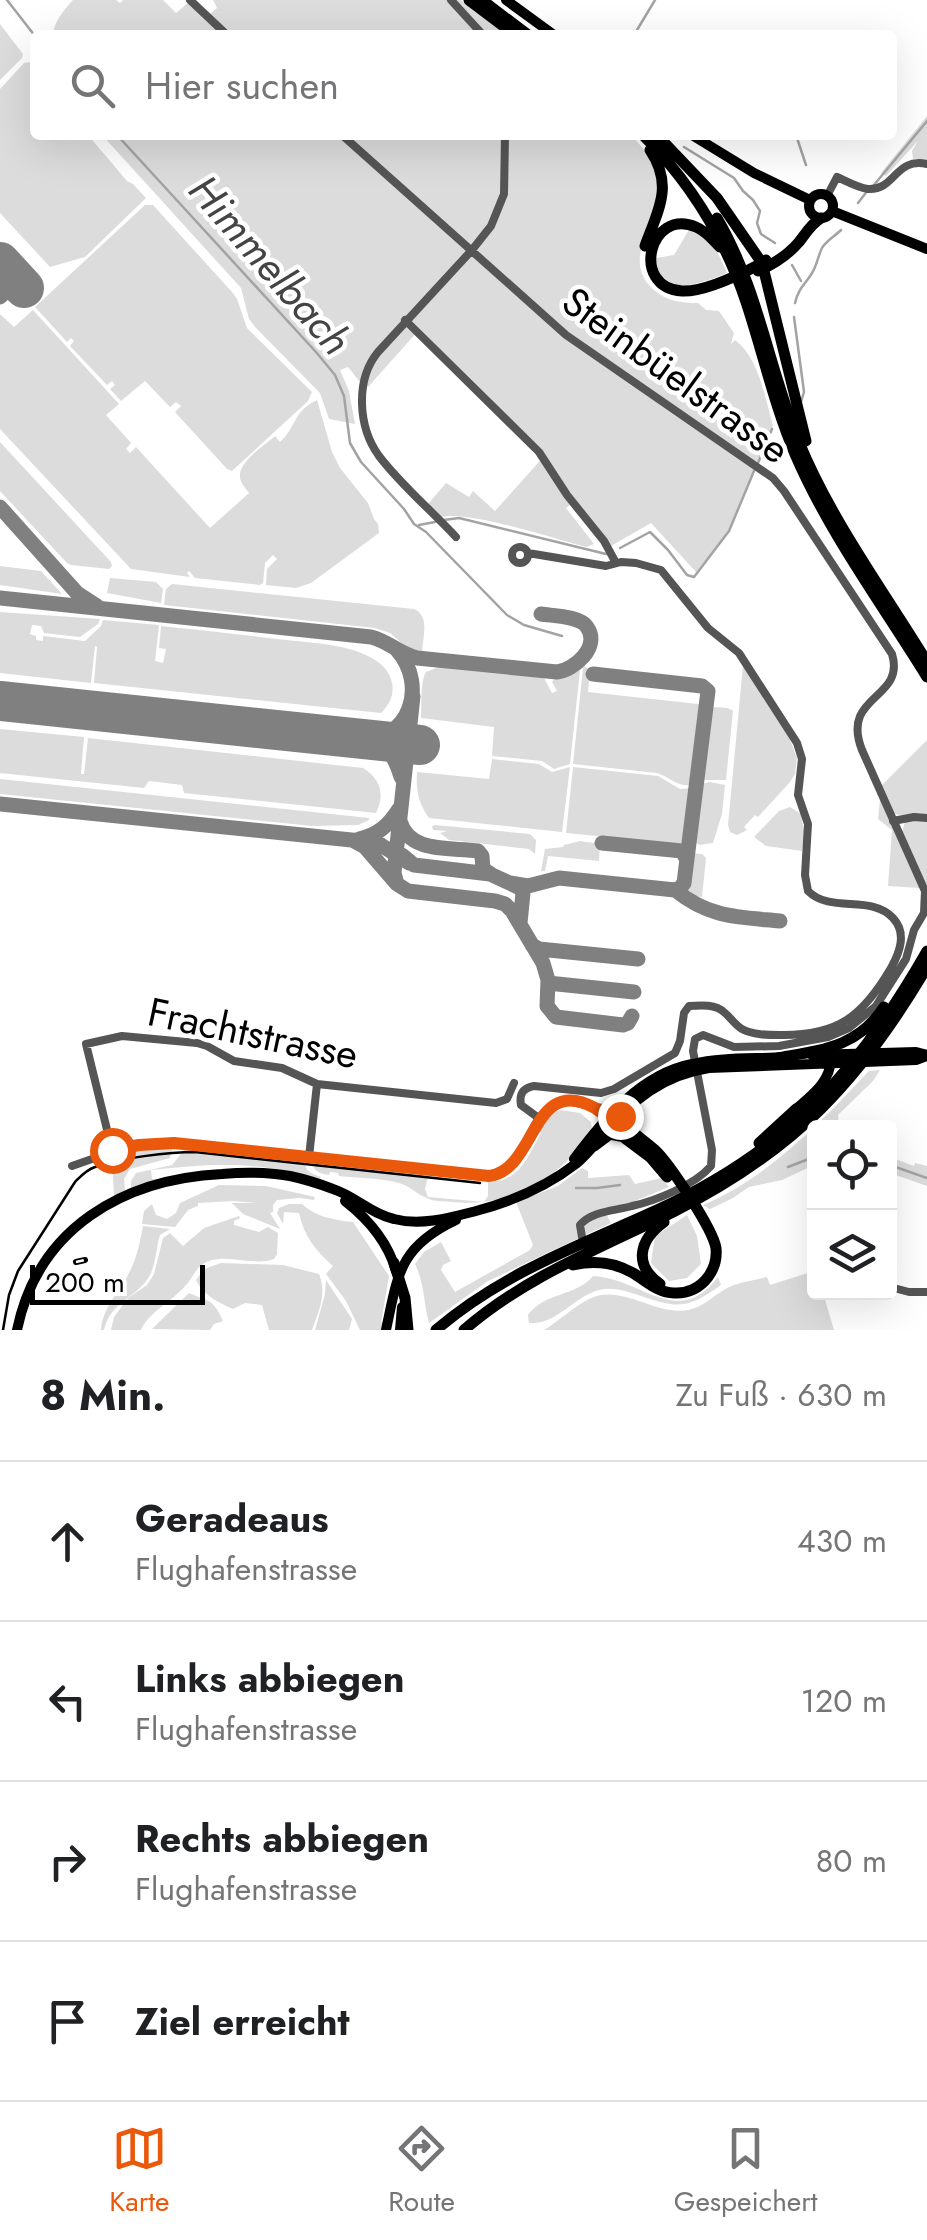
<!DOCTYPE html>
<html lang="de">
<meta charset="utf-8">
<style>
body{margin:0;font-family:Jost,sans-serif;background:#f6f6f6;color:#202124}
.controls{position:absolute;right:30px;bottom:30px;display:grid;overflow:hidden;border-radius:10px;box-shadow:0 10px 40px #0002}
.controls button{width:90px;height:90px;display:grid;place-items:center;padding:0;border:0;border-bottom:2px solid #e0e0e0;background:#fff;color:#202124;font:50px sans-serif}
.scale{position:absolute;left:30px;bottom:25px;width:175px;box-sizing:border-box;padding-left:10px;border:5px solid #000;border-top:0;font-size:28px;line-height:35px;white-space:nowrap;color:#000;-webkit-text-stroke:8px #fff;paint-order:stroke}
.stop{position:absolute;width:30px;height:30px;margin:-22px;border:8px solid #ea580c;border-radius:50%;background:#fff}
.stop.end{background:#ea580c;border-color:#fff;box-shadow:0 2px 10px #0008}
.list{margin:0;padding:0;list-style:none}
h2{display:flex;justify-content:space-between;align-items:center;height:130px;margin:0;padding:0 40px;font-size:42px}
h2 small{font-size:32px;font-weight:400;color:#757577}
.list li{display:grid;grid-template-columns:65px 1fr auto;gap:30px;align-items:center;box-sizing:border-box;height:160px;padding:0 40px;border-top:2px solid #e0e0e0}
.list b{display:block;font-size:38px;white-space:nowrap}
.list p{margin:0;font-size:32px;white-space:nowrap;color:#757577}
.list em{font-size:32px;font-style:normal;color:#757577}
.icon{flex:none;width:55px;height:55px;fill:none;stroke:currentColor;stroke-width:2;stroke-linecap:round;stroke-linejoin:round}
.map{position:relative;flex:none;width:927px;height:1330px;overflow:hidden}
.search{position:absolute;background:#fff;box-shadow:0 10px 40px #0002;left:30px;right:30px;top:30px;height:110px;display:flex;align-items:center;gap:25px;box-sizing:border-box;padding:0 35px;border-radius:10px;color:#757577;font-size:38px}
.sheet{height:770px;background:#fff}
nav{display:flex;justify-content:space-around;align-items:center;box-sizing:border-box;height:140px;border-top:2px solid #e0e0e0;background:#fff;font-size:28px;color:#757577}
nav a{display:grid;justify-items:center;gap:5px}
nav .on{color:#ea580c}
.map>svg:first-child{display:block}
.green{fill:#dcdcdc}
.lines{fill:none;stroke-linecap:round;stroke-linejoin:round}
.stream{stroke:#a3a3a3;stroke-width:2.5}
.taxiway{stroke:#808080;stroke-width:15}
.runway{stroke:#808080;stroke-width:40}
.minor{stroke:#555;stroke-width:8}
.major{stroke:#000;stroke-width:10}
.highway{stroke:#000;stroke-width:11}
.tram{stroke:#000;stroke-width:2.5}
.rail-casing{stroke:#000;stroke-width:6}
.rail{stroke:#fff;stroke-width:2.5;stroke-dasharray:8;stroke-linecap:butt}
.route{stroke:#ea580c;stroke-width:12}
.labels{text-anchor:middle;dominant-baseline:central;stroke-width:9;stroke-linejoin:round;paint-order:stroke}
.street-label{font-size:40px;fill:#000;stroke:#fff}
.water-label{font-size:42px;font-style:italic;fill:#444;stroke:#fff}
</style>
<div class="map">
<svg width="927" height="1330" viewBox="0 0 927 1330">
<rect width="100%" height="100%" fill="#fff"/>
<path class="green" d="M 73,0 L 116,0 L 120,3 L 123,0 L 163,0 L 176,13 L 189,2 L 205,18 L 217,8 L 213,0 L 461,0 L 506,35 L 53,35 C 54,21 64,10 73,0 Z
M 0,24 L 23,54 L 22,58 L 0,80 Z
M 29,62 L 35,69 L 35,135 L 88,135 L 127,181 L 133,184 L 146,198 L 85,257 L 50,267 L 0,213 L 0,89 L 24,63 Z
M 927,116 L 927,161 L 913,159 L 912,151 L 918,141 L 886,176 L 881,173 Z
M 102,135 L 631,135 C 647,152 658,164 659,188 C 662,223 618,258 654,290 C 667,301 681,303 698,303 L 706,310 L 719,311 L 721,314 L 734,333 L 731,344 L 735,340 C 759,358 765,398 773,426 L 768,434 L 758,462 L 755,461 L 754,469 L 726,535 L 696,572 L 651,523 L 611,546 L 575,501 L 566,508 L 594,544 L 586,547 C 554,539 469,510 441,517 L 428,504 L 446,483 L 469,497 L 473,491 L 495,511 L 545,455 L 418,331 L 368,387 L 360,382 L 348,367 L 340,370 L 349,391 L 355,424 L 329,419 L 320,393 L 256,328 L 249,319 L 241,288 Z
M 145,205 L 153,205 L 232,292 L 237,299 L 247,328 L 312,392 L 308,401 L 232,471 L 227,469 L 175,412 L 181,406 L 176,402 L 170,407 L 145,381 L 121,401 L 110,389 L 115,385 L 112,381 L 107,385 L 70,346 L 74,341 L 71,338 L 67,342 L 35,307 Z
M 690,228 C 711,237 718,252 727,273 C 704,282 655,303 656,258 L 674,255 Z
M 33,310 L 119,404 L 106,415 L 131,443 L 126,449 L 130,453 L 136,447 L 210,528 L 249,493 C 246,489 240,482 240,477 C 238,462 265,445 275,436 L 280,442 C 296,428 293,411 317,400 L 332,452 L 340,468 L 368,503 L 374,519 L 378,524 L 379,533 L 311,583 L 296,588 L 266,585 L 267,569 L 277,559 L 273,555 L 265,563 L 263,583 L 260,585 L 195,578 L 189,571 L 187,573 L 190,577 L 131,569 L 0,429 L 0,314 L 14,327 Z
M 0,442 L 111,562 L 112,566 L 109,569 L 71,565 L 67,563 L 0,491 Z
M 0,566 L 41,571 L 62,594 L 0,585 Z
M 110,578 L 156,582 L 163,589 L 161,603 L 107,593 Z
M 172,584 L 414,609 C 430,616 423,636 422,651 L 411,651 L 390,633 L 375,628 L 164,605 L 166,589 Z
M 0,612 L 100,619 L 98,624 L 80,637 L 44,633 L 41,626 L 32,625 L 30,634 L 36,636 L 36,640 L 43,641 L 43,636 L 85,641 L 101,626 L 103,620 L 159,625 L 155,661 L 163,663 L 166,649 L 159,648 L 161,626 C 203,630 244,635 286,640 C 313,643 346,644 370,657 C 394,669 401,694 381,713 L 94,683 L 97,647 L 95,646 L 91,683 L 0,673 Z
M 743,665 L 789,737 L 797,758 L 795,774 L 790,782 L 758,817 L 755,815 L 744,827 L 747,830 L 737,835 L 730,832 L 728,825 Z
M 441,666 L 543,676 L 552,693 L 557,691 L 552,682 L 555,678 L 571,675 L 580,670 L 570,764 L 554,769 L 542,761 L 492,756 L 494,727 L 421,718 C 422,706 420,681 426,672 Z
M 585,666 L 590,671 L 588,692 L 698,704 L 702,706 L 703,711 L 693,784 C 679,789 670,777 657,773 L 573,764 L 583,668 Z
M 714,707 L 728,708 L 733,711 L 726,780 L 700,780 L 710,711 Z
M 0,729 L 84,737 L 81,774 L 84,774 L 88,738 L 363,768 C 381,779 385,795 376,813 L 184,793 L 182,785 L 149,781 L 144,788 L 0,773 Z
M 927,740 L 927,814 L 898,815 L 893,813 L 881,786 Z
M 492,759 L 539,764 L 552,772 L 570,767 L 562,832 L 429,818 C 418,802 416,791 417,772 L 489,779 Z
M 573,767 L 658,776 L 680,789 L 693,788 L 685,841 L 678,844 L 566,833 Z
M 0,779 L 369,818 L 369,820 L 358,825 L 312,826 L 0,794 Z
M 710,782 L 725,785 L 722,814 L 713,843 L 699,845 L 692,839 L 700,784 Z
M 880,799 L 920,888 L 888,886 L 892,830 L 878,819 Z
M 790,807 L 801,814 L 804,832 L 802,851 L 766,846 L 754,837 L 779,811 Z
M 914,819 L 927,821 L 927,890 L 902,832 L 905,822 Z
M 435,825 L 530,834 L 536,840 L 535,854 L 529,849 L 449,840 L 440,833 L 447,831 L 433,830 L 432,826 Z
M 580,841 L 600,844 L 599,861 L 548,856 L 545,871 L 541,871 L 545,849 L 563,847 L 564,845 Z
M 691,853 L 702,854 L 706,858 L 702,897 L 686,895 Z
M 880,1070 L 873,1081 L 838,1115 L 839,1127 L 814,1128 L 814,1165 L 782,1180 L 749,1187 L 733,1198 L 710,1209 L 703,1205 C 769,1177 821,1122 869,1071 Z
M 561,1110 L 580,1113 L 591,1122 L 592,1130 C 562,1178 510,1208 453,1202 C 445,1201 436,1202 429,1199 C 419,1196 411,1187 402,1184 C 385,1178 357,1178 339,1176 L 338,1173 L 330,1172 L 329,1175 C 324,1174 317,1173 314,1168 L 315,1163 L 320,1162 L 429,1173 L 425,1189 L 428,1197 L 484,1202 L 488,1196 L 488,1182 C 519,1183 528,1156 541,1133 L 539,1131 C 544,1121 550,1113 561,1110 Z
M 173,1147 L 170,1158 L 130,1169 L 124,1179 L 125,1190 L 114,1196 L 112,1158 L 135,1154 L 135,1150 Z
M 185,1149 L 300,1160 L 305,1163 C 305,1172 313,1174 321,1177 L 320,1179 C 257,1161 215,1163 151,1170 L 152,1179 L 161,1179 L 131,1188 L 131,1181 L 136,1173 L 172,1165 Z
M 890,1157 L 914,1166 L 915,1163 L 927,1166 L 927,1186 L 890,1173 Z
M 582,1168 L 588,1171 L 588,1178 L 629,1175 L 635,1184 L 662,1178 L 669,1187 L 630,1203 L 603,1208 L 611,1223 L 488,1281 L 429,1323 C 423,1301 425,1285 415,1264 L 424,1252 L 441,1242 L 451,1261 L 443,1265 L 441,1270 L 455,1292 L 530,1250 L 533,1245 L 516,1202 L 558,1186 Z
M 219,1185 L 266,1186 L 315,1197 L 314,1200 L 300,1198 L 277,1200 L 273,1205 L 273,1212 L 270,1213 L 280,1229 L 243,1214 L 232,1203 L 256,1203 L 234,1201 L 198,1203 L 198,1206 L 188,1210 L 175,1227 L 142,1224 L 144,1211 L 152,1204 L 156,1215 L 167,1219 L 176,1213 L 180,1203 Z
M 289,1204 L 302,1204 C 316,1217 334,1220 353,1222 L 389,1276 L 381,1323 L 386,1318 L 384,1330 L 360,1330 L 346,1301 L 326,1274 L 333,1266 C 315,1250 304,1236 299,1213 L 284,1212 L 283,1224 L 277,1213 L 279,1208 Z
M 687,1215 L 697,1236 L 701,1264 L 687,1278 L 669,1281 L 651,1263 L 655,1236 Z
M 239,1216 L 240,1218 L 234,1221 L 234,1225 L 259,1232 L 268,1227 L 278,1233 L 277,1254 L 274,1259 C 254,1266 232,1255 212,1260 C 200,1263 196,1271 190,1280 C 177,1299 148,1312 141,1330 L 111,1330 L 114,1317 L 128,1298 L 147,1285 L 154,1274 L 163,1238 L 170,1233 L 183,1246 L 204,1228 Z
M 143,1226 L 170,1229 L 160,1235 C 156,1248 156,1263 150,1275 C 138,1298 111,1300 104,1330 L 101,1330 C 103,1306 119,1293 129,1273 C 137,1258 140,1242 143,1226 Z
M 221,1263 L 283,1265 L 319,1274 C 327,1293 319,1311 312,1330 L 269,1330 L 262,1305 L 245,1303 L 233,1309 C 219,1303 203,1295 196,1280 L 204,1269 Z
M 814,1271 L 814,1292 L 823,1293 L 834,1330 L 544,1330 C 559,1321 573,1307 589,1299 C 621,1283 654,1316 688,1310 C 704,1307 715,1294 729,1287 C 740,1282 755,1280 767,1277 L 770,1285 Z
M 593,1276 C 641,1278 678,1330 718,1277 L 721,1285 C 685,1311 677,1308 635,1294 C 625,1291 615,1288 605,1289 C 576,1292 558,1326 529,1323 L 528,1315 C 546,1291 576,1297 593,1276 Z
M 326,1280 L 352,1319 L 349,1330 L 315,1330 L 325,1294 Z
M 189,1293 C 209,1302 213,1298 223,1321 L 214,1324 L 210,1330 L 152,1329 Z"/>
<g class="lines">
<path class="stream" d="M 7,0 L 35,36
M 634,35 L 655,0
M 117,135 L 316,352 L 335,375 L 344,396 L 350,443 L 361,462 L 404,509 L 414,524 L 426,532 L 507,615 L 524,625 L 562,636
M 796,135 L 806,165
M 684,147 L 734,178 L 743,191 L 753,200 L 760,211 L 757,223 L 761,234 L 775,243
M 874,185 L 927,121
M 858,203 L 868,190
M 792,265 L 801,281
M 795,303 C 799,287 805,285 812,273 C 817,265 818,256 822,248 C 826,241 835,236 841,230
M 794,317 L 804,392 L 801,402
M 758,463 L 772,429
M 444,520 L 459,518 L 606,554
M 419,525 L 435,522
M 620,548 L 650,532 L 668,550 L 687,575 L 694,577 L 729,531 L 754,471
M 890,1165 L 927,1178
M 788,1167 L 814,1157
M 576,1188 L 597,1188 L 620,1185"/>
<path class="taxiway" d="M 0,297 L 18,281
M 0,507 L 77,593 L 97,606
M 0,598 L 371,637 C 388,641 400,654 417,658 L 557,672 C 574,670 601,647 587,627 C 580,616 553,616 541,614
M 593,674 L 702,686 L 708,691 L 684,883 L 680,888 L 674,890
M 413,696 L 394,873 L 397,884 L 408,891 L 495,901 L 505,904 L 512,911 L 543,963 L 548,980 L 547,1006 L 556,1017 L 623,1025 L 628,1023 L 632,1016
M 360,739 C 410,742 428,685 397,650
M 369,740 C 388,743 396,760 401,777
M 0,804 L 371,842 L 381,845 L 409,863
M 400,821 C 409,854 451,847 478,851 L 482,856 L 483,869 L 491,874
M 359,839 C 378,835 389,825 399,809
M 354,841 L 365,847 L 397,884
M 602,843 L 682,851 L 686,858
M 402,855 L 414,865 L 490,874 L 520,888 L 523,893 L 520,923
M 510,883 L 528,886 L 559,878 L 675,890 C 710,918 737,917 780,921
M 532,945 L 539,949 L 638,959
M 548,983 L 634,992"/>
<path class="runway" d="M 0,262 L 24,288
M 0,701 L 420,745"/>
<path class="minor" d="M 190,0 L 227,35
M 451,0 L 483,35
M 342,135 L 566,335 L 773,478 L 784,491 L 892,654 C 906,700 840,694 862,750 L 925,891 L 924,913 L 914,930 L 906,959 L 876,1006 L 849,1028 L 828,1037 L 779,1046 L 734,1047 L 703,1035 L 695,1039 L 693,1051 L 712,1150 L 711,1166 C 695,1185 655,1201 632,1206 C 615,1211 591,1211 580,1225 L 582,1237
M 827,196 L 837,177 C 846,181 858,188 868,189 C 895,191 895,157 927,164
M 405,320 L 539,452 L 567,495 L 604,541 L 616,563
M 456,537 C 431,510 401,485 379,456 C 358,427 355,380 378,352 L 472,250 L 491,226 L 504,194 L 505,135
M512 555a8 8 0 1 1 16 0a8 8 0 1 1-16 0Z
M 528,553 L 606,566 L 621,562 L 636,563 L 661,570 L 708,628 L 739,653 L 797,743 L 802,759 L 798,795 L 808,824 L 805,875 L 808,891 C 831,914 871,894 893,918 C 907,933 900,952 891,968 C 863,1016 838,1036 780,1035 C 768,1035 753,1035 742,1029 C 735,1025 731,1018 725,1013 C 716,1004 701,1005 689,1006 L 684,1013 L 680,1041 L 675,1053 L 614,1089 L 601,1093 L 534,1086 C 523,1088 519,1094 521,1105 L 540,1119
M 893,821 L 914,817 L 927,818
M 112,1150 L 86,1044 L 122,1036 L 197,1043 L 207,1046 L 234,1061 L 282,1068 L 317,1084 L 496,1103 L 507,1099 L 514,1083
M 309,1157 L 317,1084
M 72,1166 L 123,1148 L 175,1143 L 489,1176 C 526,1171 524,1126 550,1107 C 574,1091 597,1119 618,1102
M 890,1287 L 909,1292 L 927,1292"/>
<path class="major" d="M 506,0 L 554,35
M 692,135 L 754,173 L 810,200
M809 206a12 12 0 1 1 24 0a12 12 0 1 1-24 0Z
M 832,211 L 927,249
M 812,1055 L 916,1052 L 927,1055
M 796,1109 C 813,1094 830,1082 831,1059
M 574,1159 C 604,1119 641,1074 692,1064 C 722,1057 754,1059 785,1057
M 345,1201 C 368,1219 388,1242 396,1271
M 17,1330 C 38,1228 123,1179 222,1174 C 244,1172 268,1172 290,1176 C 304,1179 320,1184 333,1189 C 355,1196 371,1214 394,1219 C 421,1226 449,1218 476,1211 C 514,1201 546,1187 577,1163 C 587,1155 595,1144 603,1135 C 632,1100 663,1075 709,1068 L 916,1060 L 927,1056
M 386,1330 C 398,1274 399,1247 456,1220
M 400,1330 L 402,1307"/>
<path class="highway" d="M 469,0 L 515,35
M 482,0 L 528,35
M 643,135 C 690,182 725,239 746,302 C 763,353 774,405 795,454 C 829,533 882,604 927,677
M 657,135 L 717,198 L 762,263 L 766,260
M 717,218 C 759,290 768,366 799,442 C 831,520 883,590 927,662
M 645,246 C 658,210 674,186 650,150
M 720,247 C 713,240 706,231 696,227 C 649,207 630,288 682,291 C 704,292 743,273 762,263 L 806,441
M 758,271 C 774,264 787,256 799,242 C 806,233 811,224 821,218
M 778,1058 C 822,1050 858,1047 884,1007
M 610,1127 L 650,1157 L 667,1177
M 759,1143 L 796,1109
M 594,1146 L 610,1134 L 620,1136
M 394,1263 L 405,1298 L 408,1330
M 573,1265 C 594,1260 614,1262 633,1273 C 646,1281 658,1293 674,1293 C 687,1294 700,1288 708,1277 C 714,1269 717,1259 716,1248 C 713,1229 669,1163 655,1150 C 645,1141 634,1134 625,1125 L 624,1116 L 630,1106
M 660,1284 C 633,1265 639,1240 664,1222
M 436,1330 C 501,1274 580,1245 657,1210 C 787,1150 857,1074 927,951
M 464,1330 C 526,1276 603,1247 675,1211 C 794,1151 860,1081 927,967"/>
<path class="tram" d="M 3,1330 L 9,1295 L 18,1271 L 75,1182 C 81,1176 86,1170 95,1167 C 116,1158 172,1152 195,1152 L 480,1183"/>
<g class="rail-casing">
<path id="rail" d="M 76,1262 L 85,1260"/>
</g>
<use href="#rail" class="rail"/>
</g>
<g class="lines">
<path class="route" d="M 112,1150 L 139,1145 L 174,1143 L 489,1176 C 537,1170 531,1073 595,1108 C 601,1112 608,1118 614,1122 L 620,1116"/>
</g>
<g class="labels">
<g class="street-label">
<text transform="translate(676 375) rotate(36)">Steinbüelstrasse</text>
<text transform="translate(253 1033) rotate(12)">Frachtstrasse</text>
</g>
<g class="water-label">
<text transform="translate(270 265) rotate(49)">Himmelbach</text>
</g>
</g>
</svg>
<div class="controls">
<button><svg class="icon" aria-label="locate" viewBox="0 0 24 24"><circle cx="12" cy="12" r="6"/><path d="M12 2v4M12 18v4M2 12h4M18 12h4"/></svg></button>
<button><svg class="icon" aria-label="layers" viewBox="0 0 24 24"><path d="M12 4l9 5-9 5-9-5zM3 14l9 5 9-5"/></svg></button>
</div>
<div class="scale">200 m</div>
<div class="stop" style="left:112px;top:1150px"></div>
<div class="stop end" style="left:620px;top:1116px"></div>
<div class="search"><svg class="icon" aria-label="search" viewBox="0 0 24 24"><circle cx="10" cy="10" r="6"/><path d="M15 15l6 6"/></svg>Hier suchen</div>
</div>
<section class="sheet">
<h2>8 Min.<small>Zu Fuß · 630 m</small></h2>
<ul class="list">
<li><svg class="icon" aria-label="ahead" viewBox="0 0 24 24"><path d="M12 20V5M6 11l6-6 6 6"/></svg><div><b>Geradeaus</b><p>Flughafenstrasse</p></div><em>430 m</em></li>
<li><svg class="icon" aria-label="left" viewBox="0 0 24 24"><path d="M17 20v-9H6M10 6l-5 5 5 5"/></svg><div><b>Links abbiegen</b><p>Flughafenstrasse</p></div><em>120 m</em></li>
<li><svg class="icon" aria-label="right" viewBox="0 0 24 24"><path d="M7 20v-9h11M14 6l5 5-5 5"/></svg><div><b>Rechts abbiegen</b><p>Flughafenstrasse</p></div><em>80 m</em></li>
<li><svg class="icon" aria-label="arrive" viewBox="0 0 24 24"><path d="M6 21V4h12l-3 4 3 4H6"/></svg><div><b>Ziel erreicht</b></div></li>
</ul>
</section>
<nav>
<a class="on"><svg class="icon" aria-label="map" viewBox="0 0 24 24"><path d="M3 6l6-2 6 2 6-2v14l-6 2-6-2-6 2zM9 4v14M15 6v14"/></svg>Karte</a>
<a><svg class="icon" aria-label="directions" viewBox="0 0 24 24"><path d="M12 3l9 9-9 9-9-9zM9 14v-3h6M13 9l2 2-2 2"/></svg>Route</a>
<a><svg class="icon" aria-label="saved" viewBox="0 0 24 24"><path d="M7 4h10v16l-5-4-5 4z"/></svg>Gespeichert</a>
</nav>
